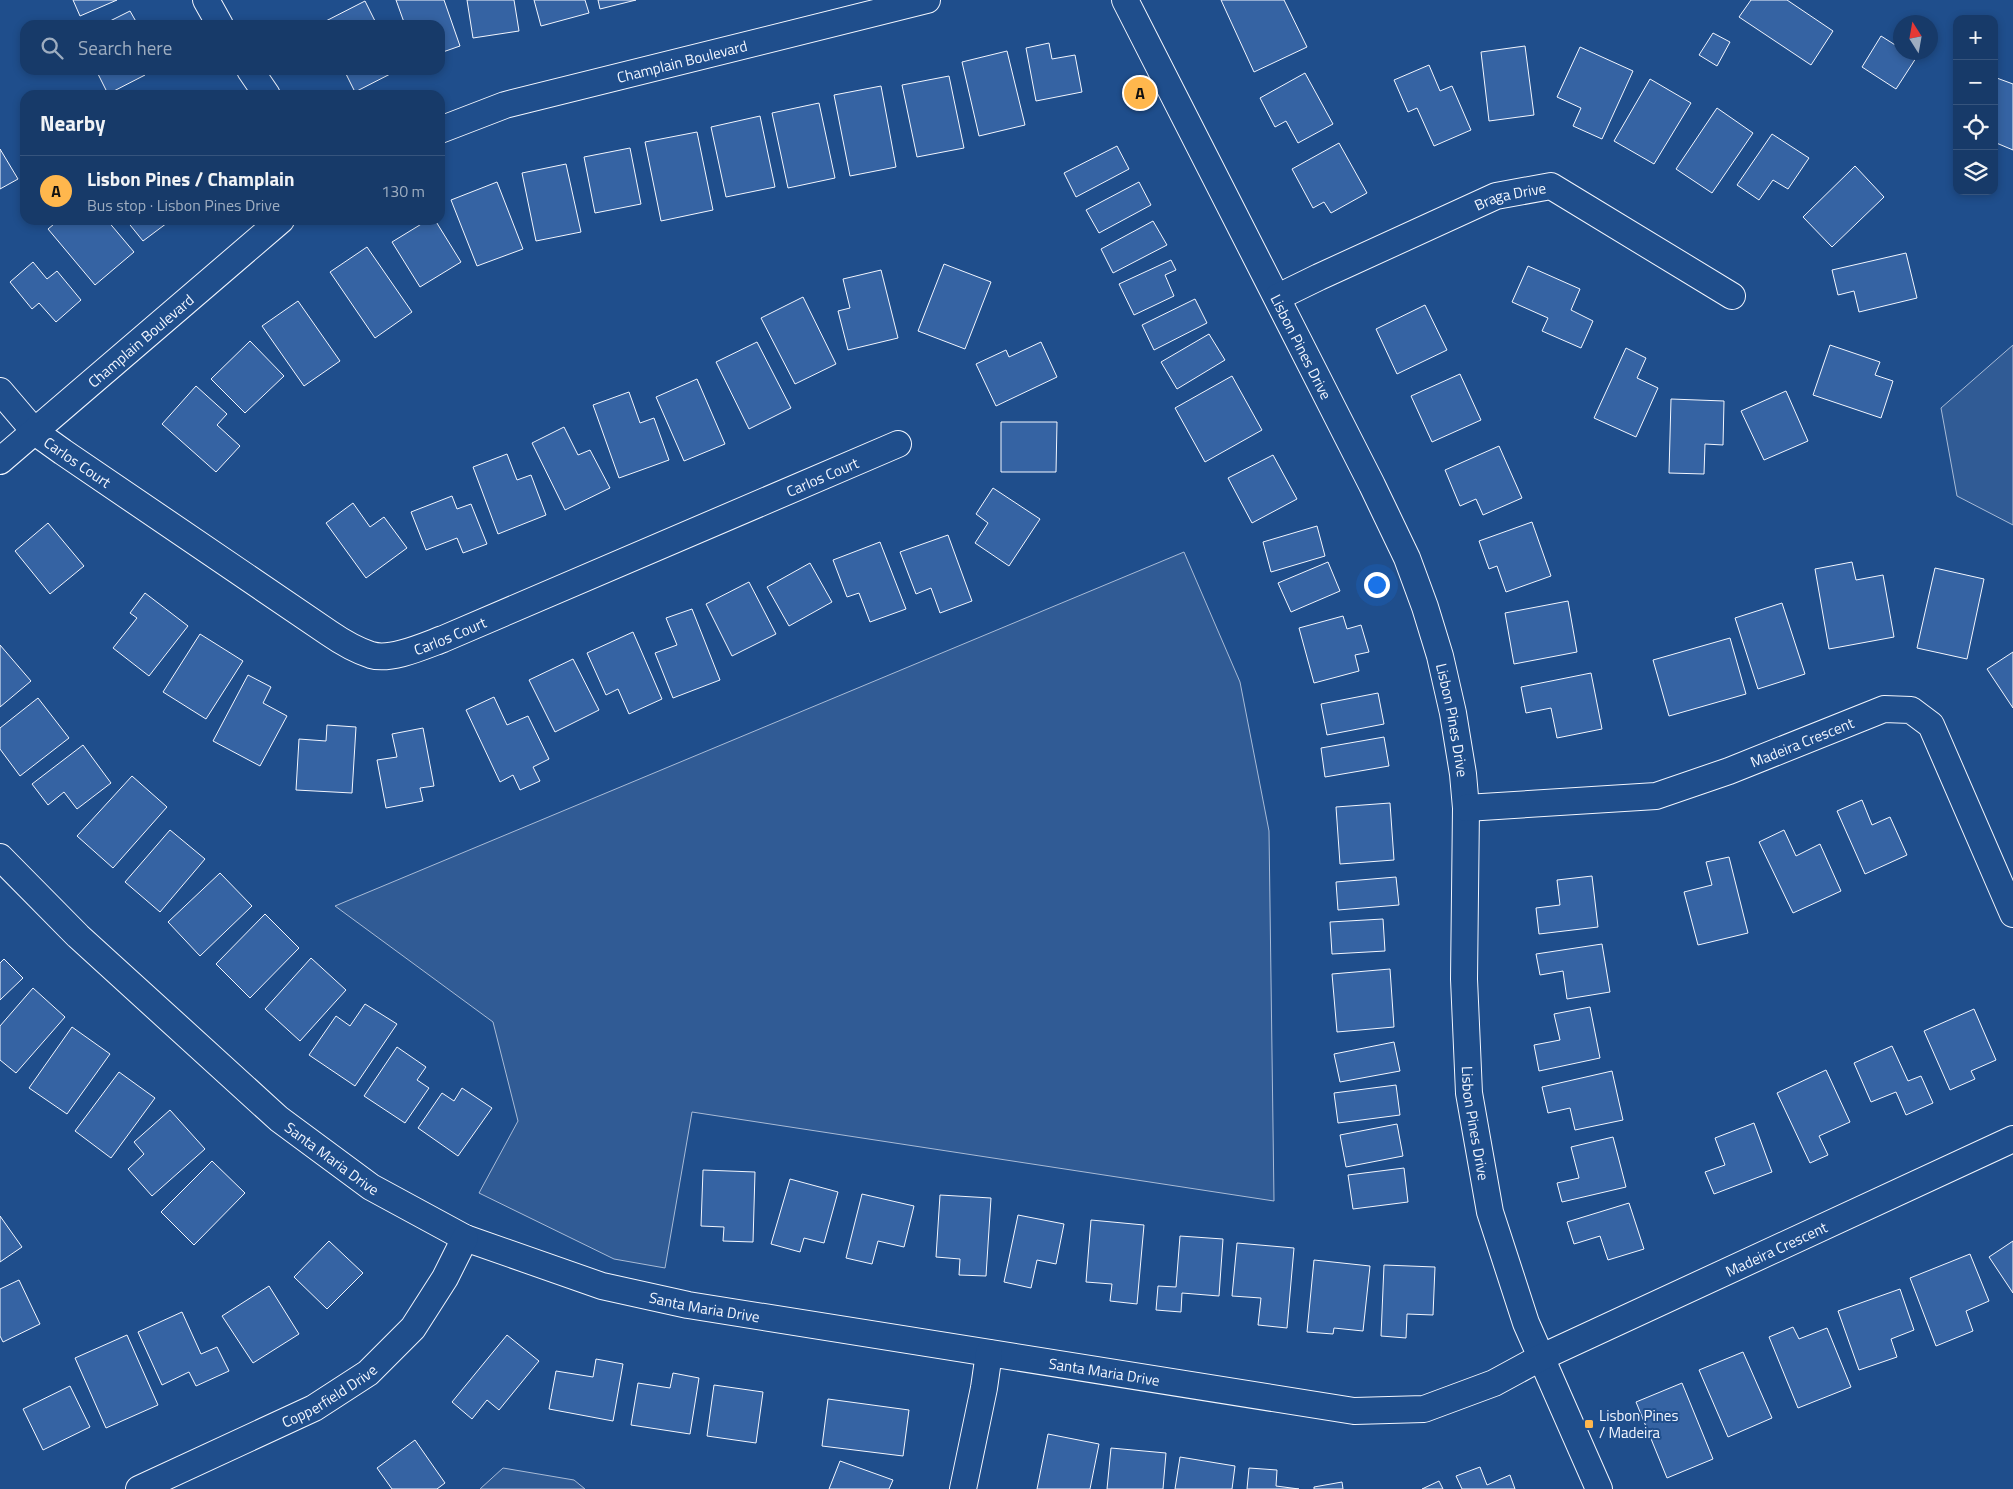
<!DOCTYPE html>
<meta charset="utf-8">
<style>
body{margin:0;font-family:"Titillium Web",sans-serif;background:#20416f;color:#f1f3f6}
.controls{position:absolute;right:15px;top:15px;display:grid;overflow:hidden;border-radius:10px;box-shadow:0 2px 8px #0003}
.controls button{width:45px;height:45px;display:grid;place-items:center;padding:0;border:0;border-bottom:1px solid #36547d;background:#173a69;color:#f1f3f6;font:25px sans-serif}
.compass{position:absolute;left:1893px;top:15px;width:45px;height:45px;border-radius:50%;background:#173a69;box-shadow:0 2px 8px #0003;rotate:349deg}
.you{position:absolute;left:1376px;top:584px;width:18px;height:18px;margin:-12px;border:4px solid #fff;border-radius:50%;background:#1a73e8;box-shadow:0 0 0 8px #1a73e833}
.badge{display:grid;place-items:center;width:32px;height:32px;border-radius:50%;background:#ffb74d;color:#111;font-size:16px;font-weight:700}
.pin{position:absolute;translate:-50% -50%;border:2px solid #fff;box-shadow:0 1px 5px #0006}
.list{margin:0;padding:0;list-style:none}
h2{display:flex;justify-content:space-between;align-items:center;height:65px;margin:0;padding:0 20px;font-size:21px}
h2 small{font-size:16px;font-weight:400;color:#9eadc0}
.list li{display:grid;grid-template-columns:32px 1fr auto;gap:15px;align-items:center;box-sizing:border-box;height:70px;padding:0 20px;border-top:1px solid #36547d}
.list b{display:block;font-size:19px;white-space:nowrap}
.list p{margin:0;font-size:16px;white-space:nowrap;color:#9eadc0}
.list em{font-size:16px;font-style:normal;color:#9eadc0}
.icon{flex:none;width:28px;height:28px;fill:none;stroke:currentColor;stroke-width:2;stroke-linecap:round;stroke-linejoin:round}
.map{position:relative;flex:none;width:2013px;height:1489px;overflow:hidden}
.search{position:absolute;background:#173a69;box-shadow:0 2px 8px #0003;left:20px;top:20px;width:425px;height:55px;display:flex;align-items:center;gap:12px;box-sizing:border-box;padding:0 18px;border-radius:15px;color:#9eadc0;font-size:19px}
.panel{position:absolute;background:#173a69;box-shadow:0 2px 8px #0003;left:20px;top:90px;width:425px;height:135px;border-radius:15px}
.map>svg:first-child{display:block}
.built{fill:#305b95;stroke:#a8bbd7}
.building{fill:#3563a3;stroke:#f2f6ff}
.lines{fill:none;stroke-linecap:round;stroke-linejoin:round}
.minor-casing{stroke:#f2f6ff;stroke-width:28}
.minor{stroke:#1f4e8c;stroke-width:26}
.poi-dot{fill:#ffb74d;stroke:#1f4e8c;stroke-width:2}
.labels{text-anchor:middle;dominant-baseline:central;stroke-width:4;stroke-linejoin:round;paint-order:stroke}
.street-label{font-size:15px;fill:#f2f6ff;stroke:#1f4e8c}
.poi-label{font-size:15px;fill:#f2f6ff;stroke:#1f4e8c;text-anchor:start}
</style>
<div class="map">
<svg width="2013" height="1489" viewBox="0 0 2013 1489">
<rect width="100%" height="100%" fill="#1f4e8c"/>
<path class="built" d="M 2013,345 L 2013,525 L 1957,496 L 1941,408 Z
M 1184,552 L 1240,682 L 1269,831 L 1274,1201 L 692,1112 L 665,1268 L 614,1259 L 479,1193 L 518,1121 L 493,1022 L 335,906 Z
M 503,1468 L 574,1480 L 585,1489 L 480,1489 Z"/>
<path class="building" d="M 73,0 L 117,0 L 80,16 Z
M 396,0 L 444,0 L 460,46 L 440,53 L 440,25 L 405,25 Z
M 467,0 L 514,0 L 519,31 L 473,38 Z
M 534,0 L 585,0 L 589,13 L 541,26 Z
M 598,0 L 636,0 L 600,9 Z
M 1221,0 L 1284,0 L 1307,47 L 1254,72 Z
M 1751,0 L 1787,0 L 1833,31 L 1811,65 L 1739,17 Z
M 365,1 L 377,25 L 321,25 L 320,24 Z
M 130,11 L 138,25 L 102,25 Z
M 1713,33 L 1730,42 L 1717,66 L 1699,55 Z
M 1881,36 L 1900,48 L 1900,52 L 1907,52 L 1916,58 L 1896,89 L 1862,67 Z
M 1049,43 L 1052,59 L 1075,55 L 1082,92 L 1036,101 L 1026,48 Z
M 1525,46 L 1534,115 L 1489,121 L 1481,52 Z
M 1580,47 L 1633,71 L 1602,139 L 1573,126 L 1581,108 L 1557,97 Z
M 1007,51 L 1025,125 L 979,136 L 962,62 Z
M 1429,65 L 1440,91 L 1452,86 L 1471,130 L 1434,146 L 1417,108 L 1408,112 L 1394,80 Z
M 96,70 L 142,70 L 145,75 L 108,94 Z
M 344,70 L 398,70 L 355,92 Z
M 1305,73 L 1333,124 L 1298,143 L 1286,121 L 1275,127 L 1260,98 Z
M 949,76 L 964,148 L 917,157 L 902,85 Z
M 1994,77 L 2013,84 L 2013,150 L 1994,142 Z
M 1650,79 L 1691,103 L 1654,164 L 1614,141 Z
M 881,86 L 896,167 L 850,176 L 834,95 Z
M 819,103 L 835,178 L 788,188 L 772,113 Z
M 1717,108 L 1753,133 L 1712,193 L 1676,169 Z
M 760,116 L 775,187 L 726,197 L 711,127 Z
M 697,132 L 713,210 L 661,221 L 645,142 Z
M 1772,134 L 1809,158 L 1788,189 L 1773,180 L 1759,200 L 1737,185 Z
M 1339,143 L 1367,193 L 1331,213 L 1324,202 L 1313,208 L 1292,169 Z
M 1117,146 L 1129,169 L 1076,197 L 1064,173 Z
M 630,148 L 641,204 L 595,213 L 584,157 Z
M 0,149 L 18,179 L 0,189 Z
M 566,164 L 581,232 L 536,241 L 522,173 Z
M 1855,166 L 1884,197 L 1832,247 L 1803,217 Z
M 497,182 L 523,249 L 477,266 L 451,200 Z
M 1139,182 L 1151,205 L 1099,233 L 1086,210 Z
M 59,220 L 92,220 L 95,223 L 99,220 L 107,220 L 134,252 L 95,285 L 48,229 Z
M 126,220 L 171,220 L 143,241 Z
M 428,220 L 435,220 L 461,262 L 420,287 L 392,242 Z
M 1153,221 L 1167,245 L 1113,273 L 1101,249 Z
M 367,247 L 412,312 L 375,338 L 330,272 Z
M 1906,253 L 1917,298 L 1859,312 L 1854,291 L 1838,295 L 1832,270 Z
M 1171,260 L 1176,270 L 1165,275 L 1174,296 L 1134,315 L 1119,284 Z
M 33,262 L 47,279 L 57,271 L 81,300 L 56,322 L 39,303 L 32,309 L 10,282 Z
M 944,264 L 991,282 L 965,349 L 918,331 Z
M 1528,266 L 1580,289 L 1571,310 L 1593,321 L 1581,348 L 1542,331 L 1548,318 L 1512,302 Z
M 881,270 L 898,338 L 848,350 L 838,311 L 850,308 L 843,279 Z
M 803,297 L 836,364 L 795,384 L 761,318 Z
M 1195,299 L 1207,323 L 1154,350 L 1142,325 Z
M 298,301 L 340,361 L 304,386 L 262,326 Z
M 1425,305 L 1447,350 L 1397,374 L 1376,329 Z
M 1209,334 L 1225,360 L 1177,389 L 1161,362 Z
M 250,341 L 284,376 L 245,413 L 211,379 Z
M 757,342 L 791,408 L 749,429 L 716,362 Z
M 1041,342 L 1057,377 L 996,406 L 976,364 L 1006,350 L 1009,357 Z
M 1830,345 L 1880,362 L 1875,375 L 1893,381 L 1881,418 L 1813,395 Z
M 1626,348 L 1646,358 L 1637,378 L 1658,388 L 1636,437 L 1594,418 Z
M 1460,374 L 1481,420 L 1432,442 L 1411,396 Z
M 1232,376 L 1262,430 L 1205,462 L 1175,408 Z
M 697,379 L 725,444 L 684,461 L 656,397 Z
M 196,386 L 227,414 L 217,425 L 240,446 L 216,472 L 162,424 Z
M 1786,391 L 1808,441 L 1764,460 L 1741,411 Z
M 629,392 L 640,423 L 654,418 L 669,460 L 619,478 L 593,405 Z
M 1671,399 L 1724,401 L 1723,445 L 1705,444 L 1704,474 L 1669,473 Z
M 1001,422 L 1057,422 L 1056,472 L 1001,472 Z
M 564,427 L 578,455 L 590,450 L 610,488 L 565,510 L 532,443 Z
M 1499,446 L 1522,498 L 1483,515 L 1476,499 L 1460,506 L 1445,470 Z
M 507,454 L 517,480 L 531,475 L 546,515 L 498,534 L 473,467 Z
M 1273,455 L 1297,499 L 1252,523 L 1228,478 Z
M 993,488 L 1040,519 L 1009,566 L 975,543 L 988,523 L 976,514 Z
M 452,496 L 457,509 L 471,504 L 487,544 L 463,553 L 457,538 L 426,550 L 411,512 Z
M 353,503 L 370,527 L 384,517 L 407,548 L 366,578 L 326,523 Z
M 1532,522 L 1551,576 L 1506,592 L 1497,566 L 1489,569 L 1479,541 Z
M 48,523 L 84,566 L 50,594 L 15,551 Z
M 1317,526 L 1325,556 L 1271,572 L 1263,542 Z
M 948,535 L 972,601 L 940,613 L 931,588 L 916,594 L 900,552 Z
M 880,542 L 906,609 L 870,622 L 859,593 L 847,597 L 833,560 Z
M 1328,562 L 1340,591 L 1291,612 L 1278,583 Z
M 1852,562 L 1856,580 L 1883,575 L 1894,637 L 1829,649 L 1815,569 Z
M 810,563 L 832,602 L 789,626 L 767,587 Z
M 1935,568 L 1984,579 L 1967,659 L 1917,648 Z
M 749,582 L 776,634 L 732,656 L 706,604 Z
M 145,593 L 188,626 L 149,676 L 113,648 L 137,618 L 130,613 Z
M 1568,601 L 1577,652 L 1514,664 L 1505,613 Z
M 1782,603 L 1805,674 L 1758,689 L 1735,618 Z
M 692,609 L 720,680 L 673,698 L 655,653 L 677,645 L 666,618 Z
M 1343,616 L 1347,629 L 1361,625 L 1369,652 L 1355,655 L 1359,671 L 1314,683 L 1299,628 Z
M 633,632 L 662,699 L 629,714 L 618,689 L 606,695 L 587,653 Z
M 200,634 L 243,661 L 206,719 L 163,692 Z
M 1730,638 L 1746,694 L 1669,716 L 1653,660 Z
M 0,645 L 31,681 L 0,707 Z
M 2013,652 L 2013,708 L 1987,669 Z
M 573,659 L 599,710 L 555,732 L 529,680 Z
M 1591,673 L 1602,729 L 1557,738 L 1551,708 L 1526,713 L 1521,687 Z
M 248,675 L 271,687 L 263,703 L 287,716 L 260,766 L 213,741 Z
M 1378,693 L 1384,724 L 1327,735 L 1321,704 Z
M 494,697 L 507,725 L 528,716 L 549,759 L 533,767 L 540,781 L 520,790 L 513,775 L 500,782 L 466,710 Z
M 38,698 L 69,738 L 20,776 L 0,749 L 0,728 Z
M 327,725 L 356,727 L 352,793 L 296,790 L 299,739 L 326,741 Z
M 423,728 L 434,786 L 420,788 L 423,801 L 386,808 L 377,760 L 397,757 L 392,734 Z
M 1384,737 L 1389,766 L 1325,777 L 1321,748 Z
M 83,745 L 111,783 L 77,809 L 64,792 L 48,805 L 32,784 Z
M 132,776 L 167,807 L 113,868 L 77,836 Z
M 1862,800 L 1872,825 L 1890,817 L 1907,855 L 1865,874 L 1837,811 Z
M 1390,803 L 1394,860 L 1340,864 L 1336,807 Z
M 170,830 L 205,859 L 160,912 L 125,882 Z
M 1784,830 L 1796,856 L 1820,844 L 1841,891 L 1793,913 L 1759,842 Z
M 1729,857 L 1748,933 L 1698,945 L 1684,892 L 1712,885 L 1706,862 Z
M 220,873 L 252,906 L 200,956 L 168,922 Z
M 1592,876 L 1598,927 L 1539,934 L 1536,908 L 1560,905 L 1557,880 Z
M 1396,877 L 1399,905 L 1338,910 L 1336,882 Z
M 265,914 L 299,948 L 250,998 L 216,964 Z
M 1383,919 L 1385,951 L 1332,954 L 1330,922 Z
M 1602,944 L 1610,992 L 1567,999 L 1563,971 L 1540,975 L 1536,954 Z
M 311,958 L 346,990 L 300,1041 L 265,1009 Z
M 4,959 L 23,978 L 0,1000 L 0,963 Z
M 1390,969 L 1394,1027 L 1337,1032 L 1332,974 Z
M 33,988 L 65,1017 L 16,1073 L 0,1060 L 0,1026 Z
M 365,1004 L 397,1024 L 355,1086 L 309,1055 L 336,1016 L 350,1026 Z
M 1590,1007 L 1600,1058 L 1539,1071 L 1534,1045 L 1560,1040 L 1554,1014 Z
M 1974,1009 L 1996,1060 L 1971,1071 L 1975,1079 L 1950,1090 L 1924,1031 Z
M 72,1027 L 110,1054 L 67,1114 L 29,1088 Z
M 1394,1042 L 1400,1071 L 1340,1082 L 1334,1054 Z
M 1892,1046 L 1908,1081 L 1921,1076 L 1933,1103 L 1906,1115 L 1896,1092 L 1871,1102 L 1854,1063 Z
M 397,1047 L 426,1067 L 417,1080 L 429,1088 L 405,1123 L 364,1096 Z
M 1826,1070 L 1850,1122 L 1819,1136 L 1828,1155 L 1810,1163 L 1777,1093 Z
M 1612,1071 L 1623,1120 L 1575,1130 L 1570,1108 L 1548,1113 L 1542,1087 Z
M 119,1072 L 155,1098 L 111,1158 L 75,1131 Z
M 1396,1085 L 1400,1115 L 1338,1123 L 1334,1093 Z
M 462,1088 L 492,1108 L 458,1156 L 418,1128 L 442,1093 L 454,1101 Z
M 170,1110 L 205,1149 L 152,1196 L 128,1169 L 144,1154 L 134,1142 Z
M 1754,1123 L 1772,1172 L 1714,1194 L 1705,1172 L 1725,1165 L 1715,1138 Z
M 1397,1124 L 1403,1156 L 1346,1167 L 1340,1135 Z
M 1613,1137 L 1626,1187 L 1562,1202 L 1557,1183 L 1579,1178 L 1571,1147 Z
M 212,1161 L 245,1193 L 194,1245 L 161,1212 Z
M 1404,1168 L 1408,1202 L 1353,1209 L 1348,1175 Z
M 703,1170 L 755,1172 L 753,1242 L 723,1241 L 724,1227 L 701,1226 Z
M 790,1179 L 838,1192 L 824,1243 L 804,1238 L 800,1252 L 771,1244 Z
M 862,1194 L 914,1206 L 904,1247 L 878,1241 L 872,1264 L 846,1258 Z
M 940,1195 L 991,1198 L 986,1276 L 959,1275 L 960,1259 L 936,1257 Z
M 1629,1203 L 1644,1249 L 1608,1260 L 1600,1236 L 1574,1244 L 1567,1222 Z
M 1018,1215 L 1064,1224 L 1056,1264 L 1037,1260 L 1031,1288 L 1004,1282 Z
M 0,1216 L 22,1247 L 0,1262 Z
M 1091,1220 L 1144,1225 L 1137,1304 L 1110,1301 L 1112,1284 L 1086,1282 Z
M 1180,1236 L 1223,1239 L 1219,1296 L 1182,1293 L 1181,1312 L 1156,1310 L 1158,1286 L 1176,1287 Z
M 329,1241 L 363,1273 L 327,1309 L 294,1277 Z
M 2013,1241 L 2013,1293 L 1989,1257 Z
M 1237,1243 L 1294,1248 L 1287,1328 L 1258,1325 L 1261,1298 L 1232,1296 Z
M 1970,1254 L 1989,1301 L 1966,1311 L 1973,1331 L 1936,1346 L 1910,1278 Z
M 1314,1260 L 1370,1266 L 1363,1331 L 1334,1328 L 1333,1334 L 1307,1332 Z
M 1384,1265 L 1435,1267 L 1433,1315 L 1407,1314 L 1406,1338 L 1381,1336 Z
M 19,1280 L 40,1324 L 3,1342 L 0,1336 L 0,1289 Z
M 269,1286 L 299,1334 L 253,1363 L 222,1316 Z
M 1900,1289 L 1914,1330 L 1891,1339 L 1897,1357 L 1859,1370 L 1838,1311 Z
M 182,1312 L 201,1354 L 217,1347 L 229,1371 L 196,1386 L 189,1372 L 162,1385 L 138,1332 Z
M 1793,1327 L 1799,1339 L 1827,1328 L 1851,1387 L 1798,1408 L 1769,1337 Z
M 127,1335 L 158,1405 L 106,1428 L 75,1358 Z
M 507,1335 L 539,1361 L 499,1410 L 487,1400 L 472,1419 L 452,1402 Z
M 1743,1352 L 1772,1418 L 1728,1437 L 1699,1370 Z
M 596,1359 L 623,1364 L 613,1421 L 549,1409 L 556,1371 L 593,1377 Z
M 673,1373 L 699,1378 L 690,1434 L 631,1425 L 638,1383 L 670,1388 Z
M 1682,1383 L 1713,1459 L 1667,1478 L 1636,1402 Z
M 714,1385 L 763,1392 L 756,1443 L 707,1436 Z
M 70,1386 L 90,1427 L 43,1450 L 23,1409 Z
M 828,1399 L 909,1410 L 903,1456 L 822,1446 Z
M 1048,1434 L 1099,1444 L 1090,1489 L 1037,1489 Z
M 415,1440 L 445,1483 L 437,1489 L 392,1489 L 377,1468 Z
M 1111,1448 L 1166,1453 L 1163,1489 L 1107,1489 Z
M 1180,1457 L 1235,1466 L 1232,1489 L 1175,1489 Z
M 840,1461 L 893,1480 L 889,1489 L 829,1489 Z
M 1480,1467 L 1487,1485 L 1510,1475 L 1515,1489 L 1462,1489 L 1456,1476 Z
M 1249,1468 L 1277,1470 L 1276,1486 L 1299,1489 L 1247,1489 Z
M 1439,1481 L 1443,1489 L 1422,1489 Z
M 1342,1482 L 1343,1489 L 1314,1489 L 1314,1487 Z"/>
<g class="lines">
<g class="minor-casing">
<g id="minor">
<path d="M 206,0 L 220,25"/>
<path id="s1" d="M 1125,0 L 1372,485 L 1407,558 L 1425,607 L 1440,656 L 1453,713 L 1463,774 L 1466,808 L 1464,979 L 1469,1093 L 1490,1212 L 1526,1323 L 1599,1489"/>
<path d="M 250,70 L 267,95"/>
<path id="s2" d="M 440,130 L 505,105 L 927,0"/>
<path id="s3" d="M 1278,297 L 1319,277 L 1496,196 L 1551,186 L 1732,296"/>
<path id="s4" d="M 0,391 L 35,432 L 63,452 L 329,633 C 342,642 356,650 371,655 C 391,661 424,646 443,639 L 898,444"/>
<path id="s5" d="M 0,461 L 281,220"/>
<path id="s6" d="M 1466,808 L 1656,796 L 1729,771 L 1884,709 L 1911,710 L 1931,725 L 2013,914"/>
<path id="s7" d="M 0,857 L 78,936 L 279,1119 L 371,1187 L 465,1238 L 602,1286 L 688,1305 L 1354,1411 L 1424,1409 L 1494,1383 L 1540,1358 L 2013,1139"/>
<path id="s8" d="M 139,1489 L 314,1408 L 368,1373 L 413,1328 L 445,1278 L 465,1238"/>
<path d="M 963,1489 L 984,1388 L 989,1353"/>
</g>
</g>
<use href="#minor" class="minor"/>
</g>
<rect class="poi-dot" x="1584" y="1419" width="10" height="10" rx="2.5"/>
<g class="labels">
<g class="street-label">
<text stroke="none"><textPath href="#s2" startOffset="252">Champlain Boulevard</textPath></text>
<text stroke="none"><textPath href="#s3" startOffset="254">Braga Drive</textPath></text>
<text stroke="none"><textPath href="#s5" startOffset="185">Champlain Boulevard</textPath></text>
<text stroke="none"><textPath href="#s1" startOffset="389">Lisbon Pines Drive</textPath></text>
<text stroke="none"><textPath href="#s4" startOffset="106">Carlos Court</textPath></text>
<text stroke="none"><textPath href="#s4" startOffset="945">Carlos Court</textPath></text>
<text stroke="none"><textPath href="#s4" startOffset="540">Carlos Court</textPath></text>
<text stroke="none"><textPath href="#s1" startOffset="794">Lisbon Pines Drive</textPath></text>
<text stroke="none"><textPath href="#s6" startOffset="346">Madeira Crescent</textPath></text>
<text stroke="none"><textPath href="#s1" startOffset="1199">Lisbon Pines Drive</textPath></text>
<text stroke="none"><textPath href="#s7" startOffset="449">Santa Maria Drive</textPath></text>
<text stroke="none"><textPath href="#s7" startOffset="1969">Madeira Crescent</textPath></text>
<text stroke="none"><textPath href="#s7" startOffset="854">Santa Maria Drive</textPath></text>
<text stroke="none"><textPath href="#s7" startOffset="1259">Santa Maria Drive</textPath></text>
<text stroke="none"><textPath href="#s8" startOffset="212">Copperfield Drive</textPath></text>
</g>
<g class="poi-label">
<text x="1599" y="1415">Lisbon Pines<tspan x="1599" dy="17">/ Madeira</tspan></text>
</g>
</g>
</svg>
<div class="controls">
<button>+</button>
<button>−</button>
<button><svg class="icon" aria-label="locate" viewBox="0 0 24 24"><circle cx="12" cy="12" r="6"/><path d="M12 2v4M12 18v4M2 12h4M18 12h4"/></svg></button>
<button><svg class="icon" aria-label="layers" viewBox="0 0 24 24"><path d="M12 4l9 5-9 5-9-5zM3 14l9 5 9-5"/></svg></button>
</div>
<svg class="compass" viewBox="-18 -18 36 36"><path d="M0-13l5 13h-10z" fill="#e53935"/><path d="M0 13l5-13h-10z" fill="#9eadc0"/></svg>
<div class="you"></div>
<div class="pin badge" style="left:1140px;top:93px">A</div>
<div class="search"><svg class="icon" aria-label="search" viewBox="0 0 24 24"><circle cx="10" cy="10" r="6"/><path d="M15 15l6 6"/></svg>Search here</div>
<section class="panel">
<h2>Nearby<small></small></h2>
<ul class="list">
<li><span class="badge">A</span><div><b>Lisbon Pines / Champlain</b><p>Bus stop · Lisbon Pines Drive</p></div><em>130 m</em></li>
</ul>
</section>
</div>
